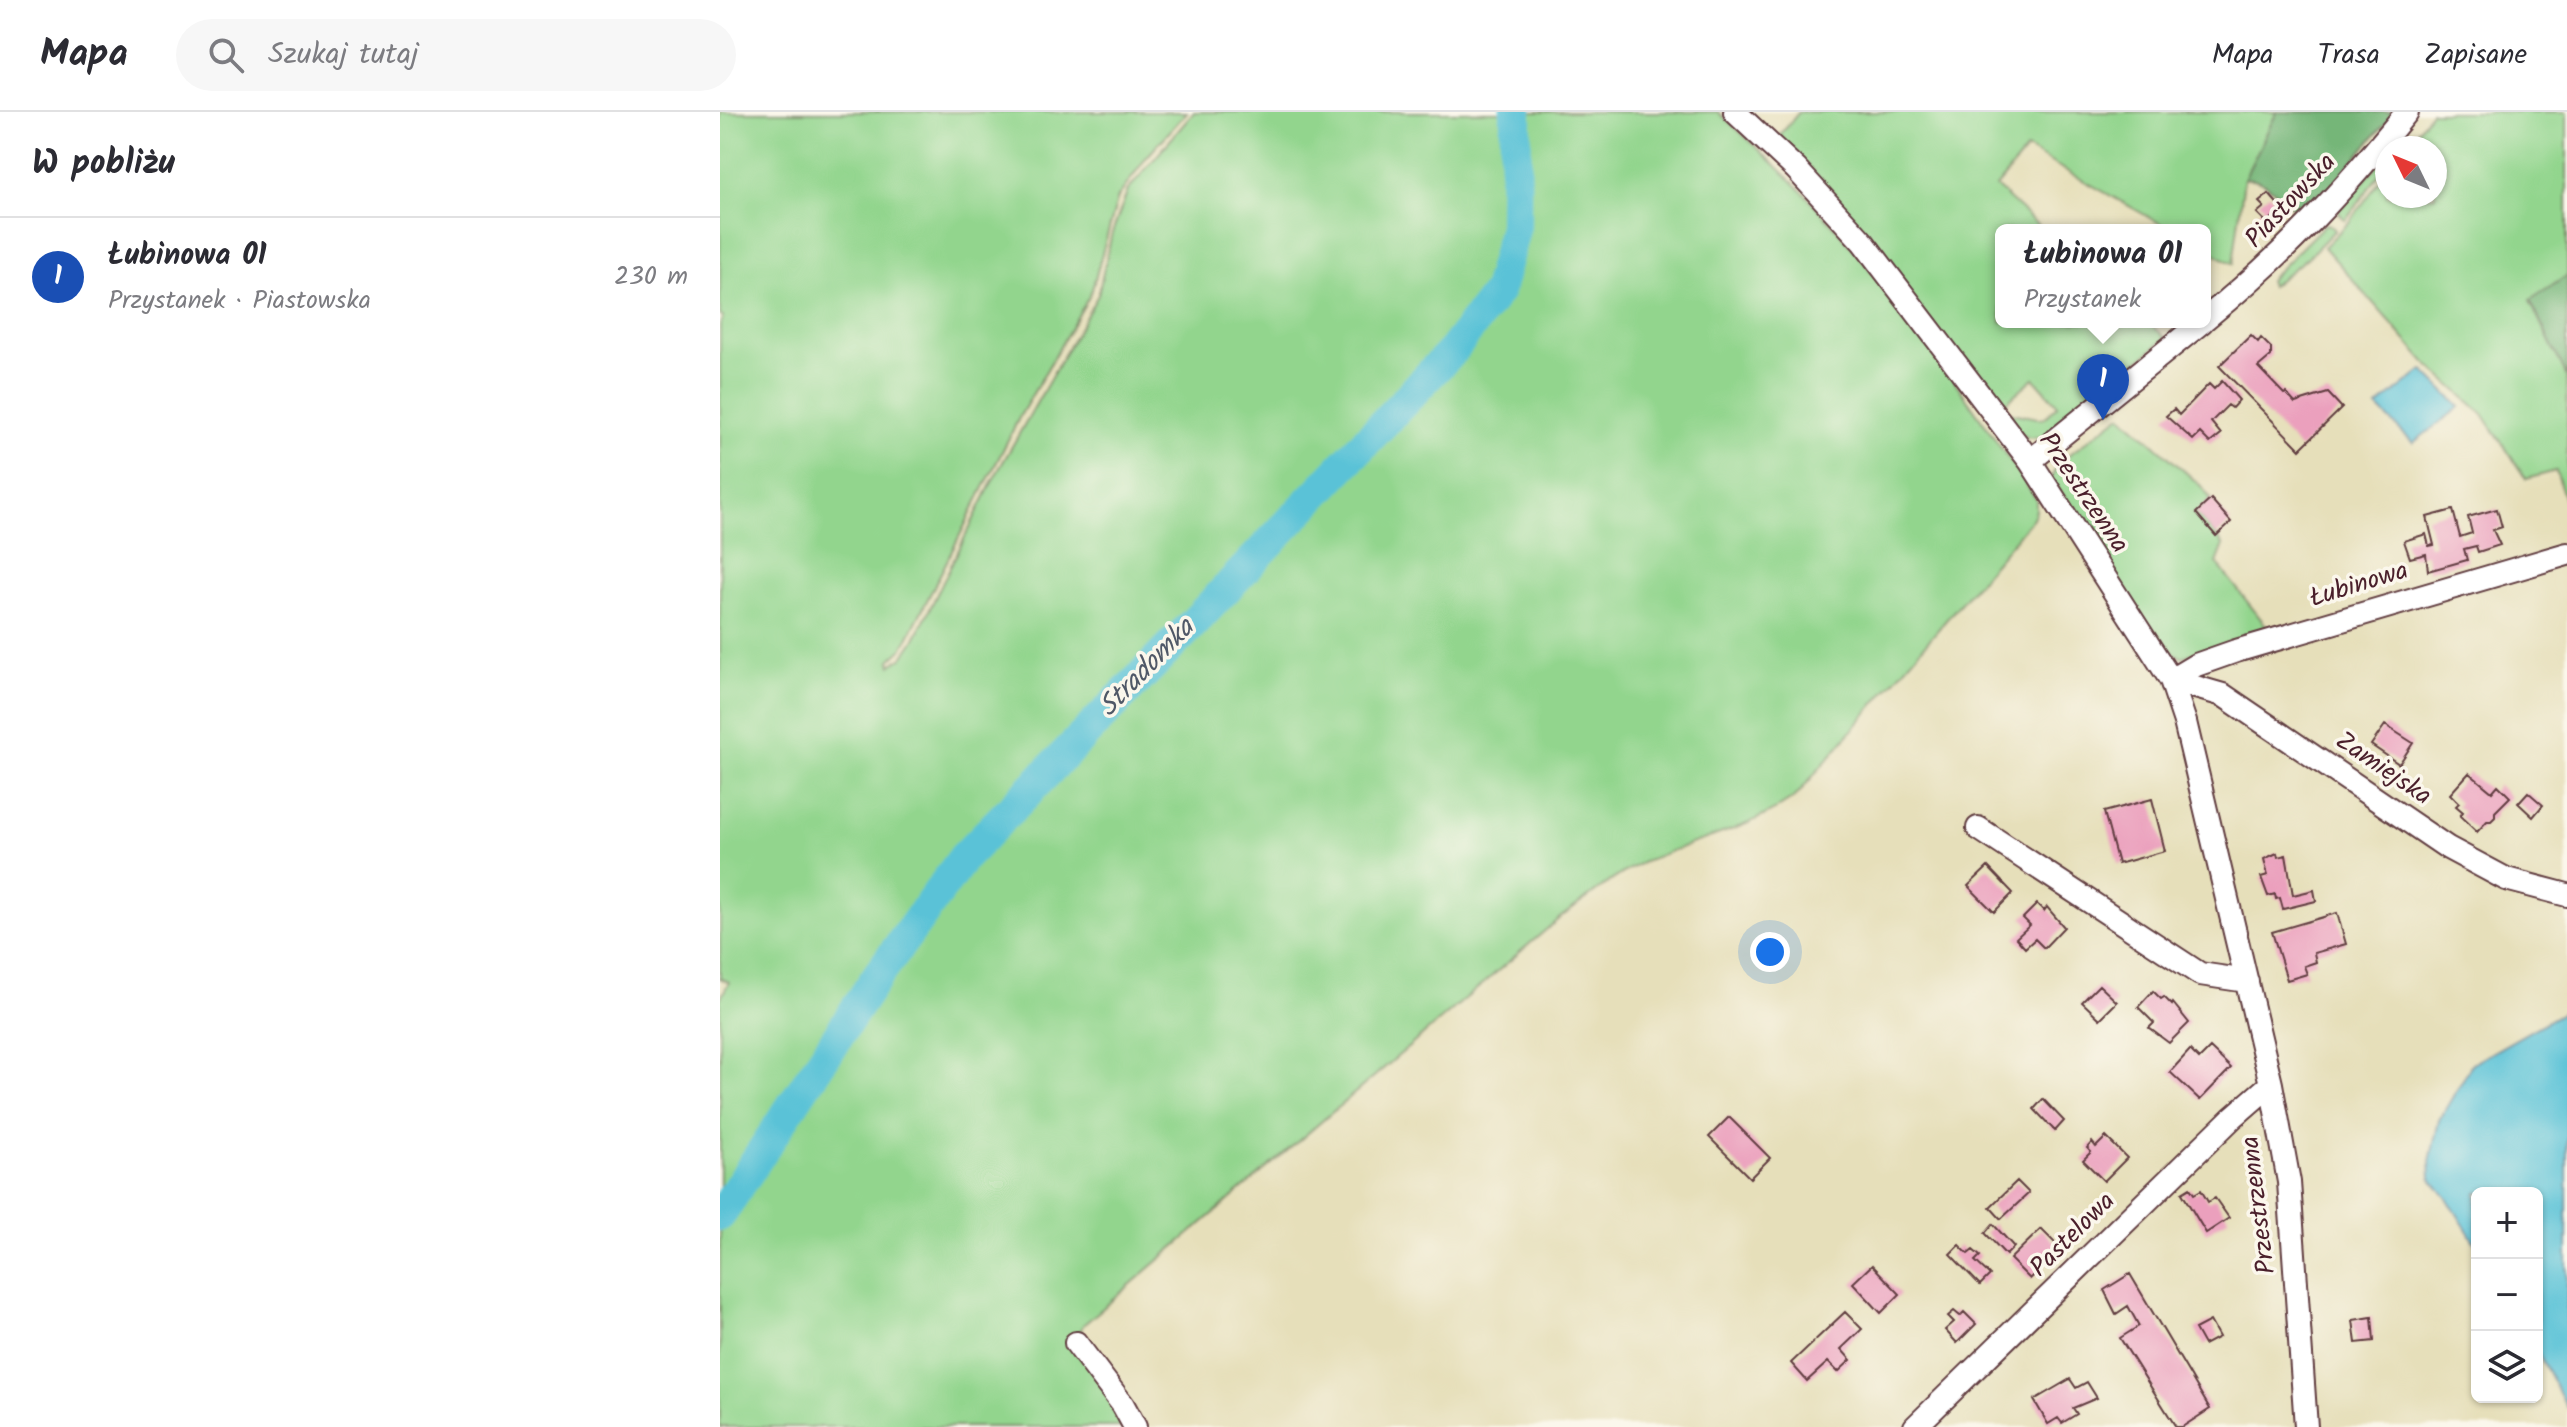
<!DOCTYPE html>
<html lang="pl">
<meta charset="utf-8">
<style>
body{margin:0;font-family:Kalam,sans-serif;background:#f7f7f7;color:#2b2b33}
.controls{position:absolute;right:24px;bottom:24px;display:grid;overflow:hidden;border-radius:12px;box-shadow:0 2px 6px #0004}
.controls button{width:72px;height:72px;display:grid;place-items:center;padding:0;border:0;border-bottom:2px solid #e1e1e2;background:#fff;color:#2b2b33;font:40px sans-serif}
.compass{position:absolute;left:1655px;top:24px;width:72px;height:72px;border-radius:50%;background:#fff;box-shadow:0 2px 6px #0004;rotate:313deg}
.you{position:absolute;left:1050px;top:840px;width:28px;height:28px;margin:-20px;border:6px solid #fff;border-radius:50%;background:#1a73e8;box-shadow:0 0 0 12px #1a73e833}
.badge{display:grid;place-items:center;width:52px;height:52px;border-radius:50%;background:#2563eb;color:#fff;font-size:26px;font-weight:700}
.pin{position:absolute;translate:-50% -66px;filter:drop-shadow(0 2px 4px #0008)}
.pin::after{content:'';position:absolute;top:42px;width:28px;height:24px;background:inherit;clip-path:polygon(0 0,100% 0,50% 100%)}
.popup{position:absolute;left:1275px;top:112px;width:216px;height:104px;box-sizing:border-box;display:grid;place-content:center;border-radius:12px;background:#fff;filter:drop-shadow(0 2px 6px #0005);font-size:26px;white-space:nowrap;color:#7c7c81}
.popup b{font-size:30px;color:#2b2b33}
.popup::after{content:'';position:absolute;left:50%;top:100%;margin-left:-16px;border:16px solid transparent;border-top-color:#fff}
.list{margin:0;padding:0;list-style:none}
h2{display:flex;justify-content:space-between;align-items:center;height:104px;margin:0;padding:0 32px;font-size:34px}
h2 small{font-size:26px;font-weight:400;color:#7c7c81}
.list li{display:grid;grid-template-columns:52px 1fr auto;gap:24px;align-items:center;box-sizing:border-box;height:120px;padding:0 32px;border-top:2px solid #e1e1e2}
.list b{display:block;font-size:30px;white-space:nowrap}
.list p{margin:0;font-size:26px;white-space:nowrap;color:#7c7c81}
.list em{font-size:26px;font-style:normal;color:#7c7c81}
.icon{flex:none;width:44px;height:44px;fill:none;stroke:currentColor;stroke-width:2;stroke-linecap:round;stroke-linejoin:round}
.map{position:relative;flex:none;width:1847px;height:1315px;overflow:hidden}
header{display:flex;align-items:center;gap:48px;box-sizing:border-box;height:112px;padding:0 40px;background:#fff;border-bottom:2px solid #e1e1e2}
header strong{font-size:38px}
nav{display:flex;gap:44px;margin-inline-start:auto;font-size:28px}
.search{width:560px;height:72px;background:#f7f7f7;display:flex;align-items:center;gap:20px;box-sizing:border-box;padding:0 28px;border-radius:44px;color:#7c7c81;font-size:30px}
main{display:flex}
aside{flex:1;background:#fff}
.map>svg:first-child{display:block}
.green{fill:#92d58d;stroke:#6e7a5c;stroke-width:2}
.forest{fill:#75b678;stroke:#606a52;stroke-width:2}
.water{fill:#5ac2d7;stroke:#527081;stroke-width:2}
.lines{fill:none;stroke-linecap:round;stroke-linejoin:round}
.river{stroke:#5ac2d7;stroke-width:32}
.building{fill:#eba0bd}
.minor-casing{stroke:#613c40;stroke-width:26}
.minor{stroke:#fff;stroke-width:22}
.labels{text-anchor:middle;dominant-baseline:central;stroke-width:7;stroke-linejoin:round;paint-order:stroke}
.street-label{font-size:26px;fill:#4a1f2b;stroke:#fbf7ec}
.water-label{font-size:28px;font-style:italic;fill:#505867;stroke:#fbf7ec}
</style>
<header>
<strong>Mapa</strong>
<div class="search"><svg class="icon" aria-label="search" viewBox="0 0 24 24"><circle cx="10" cy="10" r="6"/><path d="M15 15l6 6"/></svg>Szukaj tutaj</div>
<nav><a>Mapa</a><a>Trasa</a><a>Zapisane</a></nav>
</header>
<main>
<aside>
<h2>W pobliżu<small></small></h2>
<ul class="list">
<li><span class="badge" style="background:#1a4fb4">1</span><div><b>Łubinowa 01</b><p>Przystanek · Piastowska</p></div><em>230 m</em></li>
</ul>
</aside>
<div class="map">
<svg width="1847" height="1315" viewBox="0 0 1847 1315">
<rect width="100%" height="100%" fill="#fbf7ec"/>
<filter id="ink" filterUnits="userSpaceOnUse"><feTurbulence type="fractalNoise" baseFrequency=".0125" numOctaves="2"/><feDisplacementMap in="SourceGraphic" scale="16" xChannelSelector="R" yChannelSelector="G"/><feConvolveMatrix kernelMatrix="1 2 1 2 8 2 1 2 1" color-interpolation-filters="sRGB"/></filter>
<filter id="wash" filterUnits="userSpaceOnUse"><feTurbulence type="fractalNoise" baseFrequency=".006" numOctaves="4" result="noise"/><feDisplacementMap in="SourceGraphic" scale="32" xChannelSelector="R" yChannelSelector="G"/><feGaussianBlur stdDeviation="1.8" result="paint"/><feColorMatrix in="noise" values="0 0 0 0 0 0 0 0 0 0 0 0 0 0 0 0 0 1.4 0 .05"/><feComposite in="paint" operator="in"/></filter>
<g filter="url(#wash)">
<rect width="100%" height="100%" fill="#e6dfba"/>
<path class="green" d="M 0,0 L 467,0 L 426,46 L 398,85 L 371,181 L 300,304 L 183,536 L 170,548 L 171,553 L 183,545 L 194,529 L 274,366 L 378,183 L 392,121 L 408,78 L 474,0 L 998,0 C 1031,30 1065,60 1095,93 C 1178,184 1247,286 1316,387 L 1316,398 L 1313,406 L 1077,683 C 1032,718 975,727 924,750 C 896,762 866,788 841,805 L 363,1213 L 356,1231 L 415,1315 L 0,1315 L 0,887 L 9,870 L 0,866 L 0,212 L 3,205 L 0,203 Z
M 1079,0 L 1557,0 L 1524,67 L 1513,152 L 1485,136 L 1485,118 L 1452,118 L 1307,37 L 1276,75 L 1323,118 L 1281,118 L 1281,210 L 1428,210 L 1446,226 L 1328,322 C 1309,331 1300,324 1287,310 L 1291,301 L 1323,307 L 1338,293 L 1314,266 L 1285,291 L 1274,290 L 1057,27 Z
M 1711,0 L 1847,0 L 1847,164 L 1810,189 L 1847,265 L 1847,394 L 1836,359 L 1806,367 L 1763,302 L 1705,250 L 1604,135 L 1629,110 L 1667,59 L 1667,84 L 1715,84 L 1715,36 L 1685,36 Z
M 1667,42 L 1667,52 L 1625,108 L 1618,99 Z
M 1605,112 L 1610,113 L 1615,118 L 1588,145 L 1551,174 L 1549,168 Z
M 1401,303 L 1480,373 L 1491,387 L 1476,401 L 1504,433 L 1497,451 L 1551,520 L 1461,545 L 1443,536 L 1331,368 L 1337,352 Z"/>
<path class="forest" d="M 1557,0 L 1675,0 L 1584,107 C 1569,94 1545,62 1524,67 Z
M 1847,164 L 1847,265 L 1810,188 Z"/>
<path class="water" d="M 1703,258 L 1740,295 L 1693,331 L 1657,295 Z
M 1847,898 L 1847,1296 L 1817,1239 L 1817,1081 L 1757,1081 L 1757,1134 L 1729,1089 L 1711,1066 L 1710,1049 L 1719,1008 L 1752,952 Z"/>
<g class="lines">
<path class="river" d="M 0,1103 L 158,863 L 244,745 L 465,520 L 733,238 L 778,179 L 795,114 L 796,0"/>
</g>
<g id="blocks">
<path class="building" d="M 1549,82 L 1562,97 L 1547,111 L 1537,101 L 1544,95 L 1539,90 Z
M 1531,223 L 1538,230 L 1541,226 L 1551,236 L 1551,244 L 1538,255 L 1564,282 L 1566,281 L 1575,291 L 1608,281 L 1622,296 L 1580,337 L 1499,254 Z
M 1502,269 L 1519,288 L 1512,296 L 1508,293 L 1491,310 L 1501,322 L 1490,331 L 1480,321 L 1473,328 L 1446,304 L 1454,297 L 1459,303 L 1489,272 L 1494,277 Z
M 1491,387 L 1511,410 L 1496,424 L 1476,401 Z
M 1777,397 L 1782,415 L 1773,418 L 1780,433 L 1758,440 L 1756,434 L 1744,437 L 1747,448 L 1708,459 L 1706,442 L 1690,446 L 1684,429 L 1706,422 L 1709,434 L 1714,433 L 1707,405 L 1733,398 L 1740,425 L 1752,421 L 1748,405 Z
M 1665,613 L 1693,631 L 1679,652 L 1651,633 Z
M 1749,661 L 1772,680 L 1778,673 L 1790,685 L 1775,700 L 1775,705 L 1771,709 L 1767,709 L 1757,720 L 1740,704 L 1743,700 L 1736,694 L 1739,691 L 1730,682 Z
M 1808,680 L 1823,693 L 1813,705 L 1798,691 Z
M 1432,687 L 1445,739 L 1398,752 L 1384,700 Z
M 1557,741 L 1558,745 L 1566,743 L 1573,783 L 1594,778 L 1596,789 L 1563,797 L 1560,786 L 1556,787 L 1555,782 L 1548,784 L 1541,765 L 1548,763 L 1544,747 Z
M 1268,755 L 1293,781 L 1274,800 L 1248,774 Z
M 1317,792 L 1324,799 L 1327,795 L 1344,815 L 1324,836 L 1315,827 L 1305,836 L 1296,826 L 1310,813 L 1303,806 Z
M 1617,801 L 1626,832 L 1594,841 L 1596,850 L 1584,854 L 1587,862 L 1567,868 L 1552,820 Z
M 1379,873 L 1397,890 L 1380,907 L 1362,890 Z
M 1433,879 L 1441,887 L 1444,885 L 1452,893 L 1453,891 L 1469,911 L 1449,931 L 1429,916 L 1434,911 L 1418,895 Z
M 1490,936 L 1511,956 L 1480,988 L 1450,960 L 1470,938 L 1479,947 Z
M 1323,987 L 1344,1009 L 1335,1019 L 1314,997 Z
M 1009,1005 L 1050,1046 L 1030,1066 L 989,1025 Z
M 1386,1025 L 1407,1046 L 1384,1069 L 1363,1048 L 1371,1040 L 1367,1036 L 1372,1030 L 1376,1035 Z
M 1297,1069 L 1309,1081 L 1281,1107 L 1270,1095 Z
M 1470,1076 L 1474,1082 L 1481,1078 L 1488,1090 L 1495,1086 L 1509,1106 L 1486,1121 L 1462,1081 Z
M 1273,1112 L 1294,1135 L 1286,1143 L 1265,1121 Z
M 1321,1117 L 1341,1137 L 1310,1167 L 1290,1147 Z
M 1239,1133 L 1248,1142 L 1253,1138 L 1260,1144 L 1255,1149 L 1270,1163 L 1260,1173 L 1230,1142 Z
M 1152,1153 L 1180,1182 L 1161,1201 L 1133,1171 Z
M 1410,1162 L 1490,1297 L 1462,1315 L 1456,1315 L 1400,1226 L 1419,1214 L 1408,1194 L 1396,1202 L 1384,1178 Z
M 1234,1199 L 1240,1204 L 1244,1200 L 1256,1212 L 1237,1231 L 1225,1218 L 1234,1210 L 1228,1204 Z
M 1125,1200 L 1142,1217 L 1121,1237 L 1131,1248 L 1118,1260 L 1108,1250 L 1087,1269 L 1071,1251 Z
M 1652,1205 L 1654,1229 L 1636,1231 L 1633,1208 Z
M 1490,1209 L 1499,1225 L 1484,1233 L 1475,1217 Z
M 1350,1267 L 1356,1276 L 1367,1270 L 1377,1286 L 1353,1296 L 1357,1302 L 1342,1311 L 1338,1306 L 1328,1312 L 1314,1288 Z"/>
</g>
</g>
<g filter="url(#ink)">
<use href="#blocks" fill-opacity="0" stroke="#613c40" stroke-width="2"/>
<g class="lines">
<g class="minor-casing">
<path id="minor" d="M 1015,0 L 1076,57 L 1143,130 L 1310,349 L 1451,568 L 1465,610 L 1551,972 L 1569,1070 L 1586,1315
M 1485,207 C 1564,143 1623,79 1687,0
M 1310,349 L 1482,210
M 1451,568 L 1503,583 L 1728,736 L 1786,767 L 1847,783
M 1451,568 L 1476,553 L 1516,539 L 1847,442
M 1258,716 L 1480,862 L 1527,869
M 356,1231 L 403,1293 L 415,1315
M 1195,1315 L 1512,1006 L 1551,972"/>
</g>
<use href="#minor" class="minor"/>
</g>
</g>
<g class="labels">
<g class="street-label">
<text transform="translate(1571 89) rotate(-47)">Piastowska</text>
<text transform="translate(1363 381) rotate(56)">Przestrzenna</text>
<text transform="translate(1639 473) rotate(-17)">Łubinowa</text>
<text transform="translate(1663 657) rotate(34)">Zamiejska</text>
<text transform="translate(1539 1093) rotate(-97)">Przestrzenna</text>
<text transform="translate(1353 1123) rotate(-45)">Pastelowa</text>
</g>
<g class="water-label">
<text transform="translate(427 556) rotate(-46)">Stradomka</text>
</g>
</g>
</svg>
<div class="controls">
<button>+</button>
<button>−</button>
<button><svg class="icon" aria-label="layers" viewBox="0 0 24 24"><path d="M12 4l9 5-9 5-9-5zM3 14l9 5 9-5"/></svg></button>
</div>
<svg class="compass" viewBox="-18 -18 36 36"><path d="M0-13l5 13h-10z" fill="#e53935"/><path d="M0 13l5-13h-10z" fill="#7c7c81"/></svg>
<div class="you"></div>
<div class="pin badge" style="left:1383px;top:308px;background:#1a4fb4">1</div>
<div class="popup"><b>Łubinowa 01</b>Przystanek</div>
</div>
</main>
